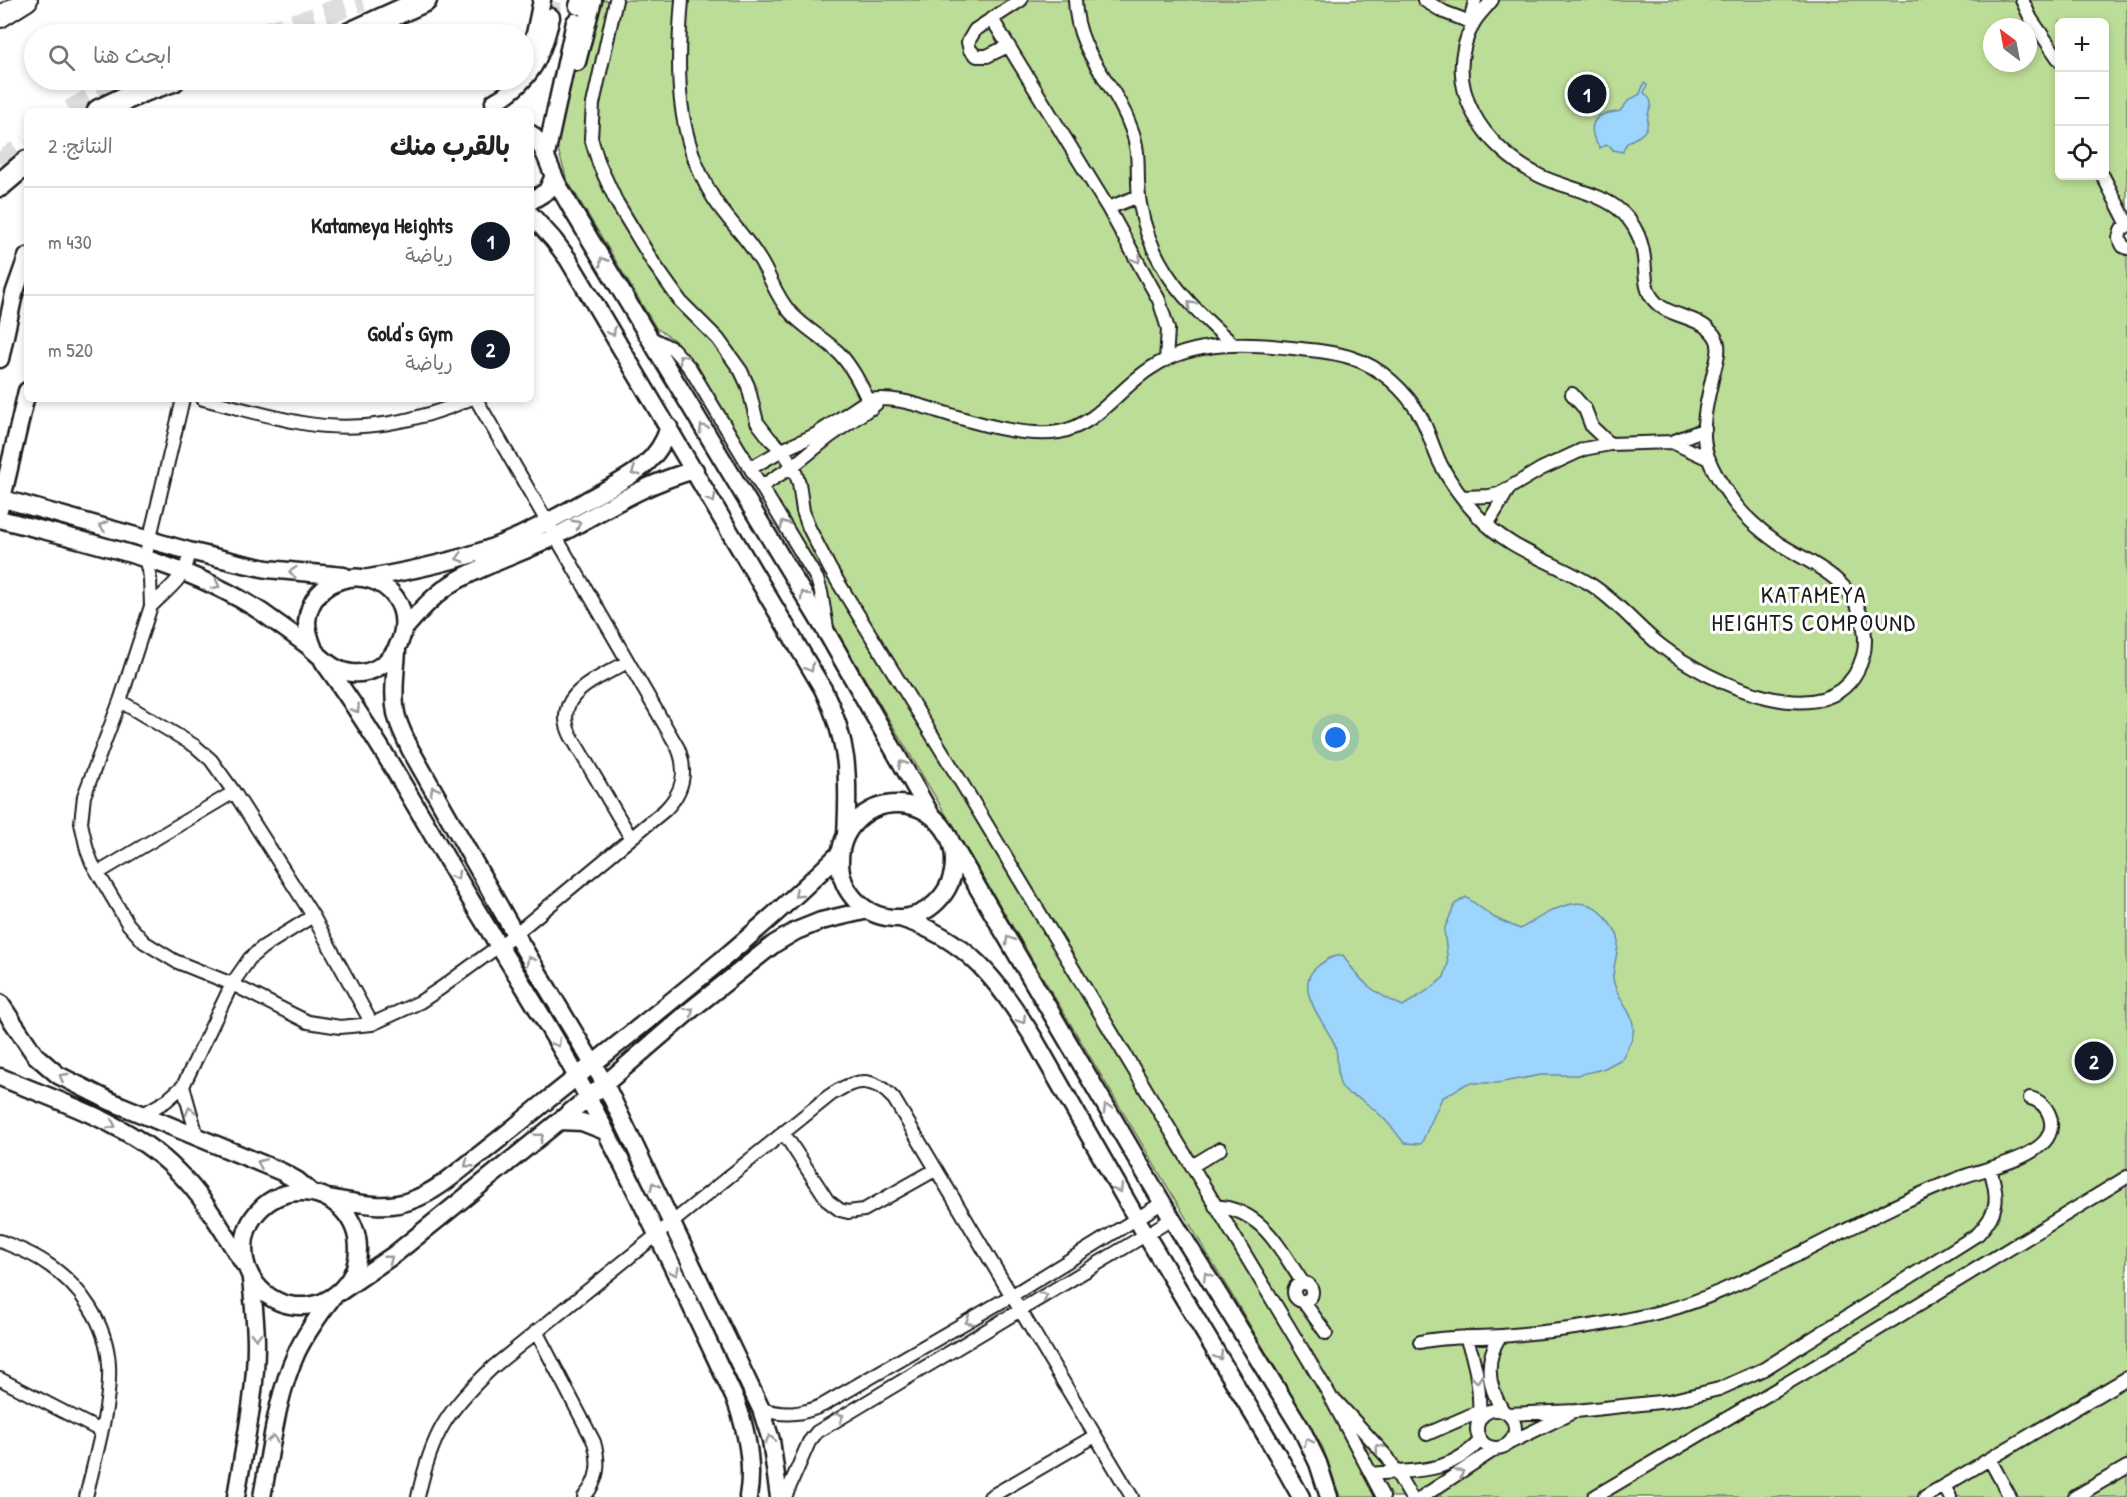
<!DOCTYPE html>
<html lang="ar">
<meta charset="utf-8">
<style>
body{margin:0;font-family:"Patrick Hand","Playpen Sans Arabic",sans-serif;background:#f2f2f2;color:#202124;direction:rtl}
.controls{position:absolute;right:18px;top:18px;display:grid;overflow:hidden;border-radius:9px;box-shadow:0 3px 9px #0003}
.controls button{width:54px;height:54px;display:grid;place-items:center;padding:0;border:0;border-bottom:2px solid #e0e0e0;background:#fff;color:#202124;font:30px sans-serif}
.compass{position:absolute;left:1983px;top:18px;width:54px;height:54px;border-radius:50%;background:#fff;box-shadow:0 3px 9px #0003;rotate:328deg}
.you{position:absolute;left:1336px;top:738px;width:21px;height:21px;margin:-15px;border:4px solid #fff;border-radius:50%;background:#1a73e8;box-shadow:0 0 0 9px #1a73e833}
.badge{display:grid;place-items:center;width:39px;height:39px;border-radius:50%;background:#111827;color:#fff;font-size:20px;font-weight:700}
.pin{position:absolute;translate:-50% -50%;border:3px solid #fff;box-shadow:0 2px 6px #0006}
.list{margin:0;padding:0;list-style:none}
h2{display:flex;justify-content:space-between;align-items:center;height:78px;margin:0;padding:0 24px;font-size:26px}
h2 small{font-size:20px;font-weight:400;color:#757577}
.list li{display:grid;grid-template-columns:39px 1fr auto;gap:18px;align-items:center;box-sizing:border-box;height:108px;padding:0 24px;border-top:2px solid #e0e0e0}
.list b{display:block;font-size:22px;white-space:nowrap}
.list p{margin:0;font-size:20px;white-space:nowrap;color:#757577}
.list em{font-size:20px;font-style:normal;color:#757577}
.icon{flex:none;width:33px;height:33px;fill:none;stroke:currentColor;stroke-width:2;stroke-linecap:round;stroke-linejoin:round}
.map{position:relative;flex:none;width:2127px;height:1497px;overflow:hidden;direction:ltr}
.search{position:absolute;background:#fff;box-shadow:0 3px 9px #0003;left:24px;top:24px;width:510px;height:66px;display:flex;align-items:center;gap:15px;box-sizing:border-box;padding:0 21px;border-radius:33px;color:#757577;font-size:22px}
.panel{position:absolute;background:#fff;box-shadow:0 3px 9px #0003;left:24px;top:108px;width:510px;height:294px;border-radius:9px;direction:rtl}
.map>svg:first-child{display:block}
.green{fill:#bcdd97;stroke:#6c7c5a;stroke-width:1.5;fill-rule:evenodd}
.water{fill:#9dd5fc;stroke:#698ba2;stroke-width:1.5}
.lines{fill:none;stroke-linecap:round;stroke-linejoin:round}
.secondary-tunnel{stroke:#ddd;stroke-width:16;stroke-dasharray:16 8;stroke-linecap:butt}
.highway-tunnel{stroke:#ddd;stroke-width:22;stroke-dasharray:22 11;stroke-linecap:butt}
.street-casing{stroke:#1c1c1c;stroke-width:16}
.secondary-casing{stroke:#1c1c1c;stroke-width:21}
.primary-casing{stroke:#1c1c1c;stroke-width:24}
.highway-casing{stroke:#1c1c1c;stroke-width:27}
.street{stroke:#fff;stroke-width:12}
.secondary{stroke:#fff;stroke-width:16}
.primary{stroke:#fff;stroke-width:20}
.highway{stroke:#fff;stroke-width:22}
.oneway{stroke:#999}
.labels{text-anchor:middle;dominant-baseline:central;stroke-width:6;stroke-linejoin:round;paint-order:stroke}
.quarter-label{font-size:24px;letter-spacing:1.5px;fill:#1c1c1c;stroke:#fff}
</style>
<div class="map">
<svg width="2127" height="1497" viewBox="0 0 2127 1497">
<rect width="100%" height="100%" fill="#fff"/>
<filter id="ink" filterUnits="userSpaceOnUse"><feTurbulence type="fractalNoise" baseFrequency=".0167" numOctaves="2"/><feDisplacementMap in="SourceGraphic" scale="12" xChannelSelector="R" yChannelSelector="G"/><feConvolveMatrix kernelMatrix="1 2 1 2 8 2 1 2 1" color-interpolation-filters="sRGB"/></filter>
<g filter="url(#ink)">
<path class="green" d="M 595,0 L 2127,0 L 2127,1497 L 1340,1497 L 1323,1448 L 831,622 L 827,598 L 674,340 L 656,328 L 567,180 L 556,143 L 583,29 ZM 2060,22 L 2104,22 L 2104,176 L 2060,176 ZM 1992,27 L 2028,27 L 2028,63 L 1992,63 Z"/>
<path class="water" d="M 1644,83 L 1647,85 L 1644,93 C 1648,96 1652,100 1651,106 C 1651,109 1648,111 1648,115 C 1647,122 1649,127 1643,133 C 1635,141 1625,139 1623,152 L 1613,150 L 1611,147 L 1605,145 L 1600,148 C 1591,137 1587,120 1604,114 C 1609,113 1615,112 1620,111 L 1629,100 L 1640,94 Z
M 1466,897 L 1495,918 L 1520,929 C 1546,914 1585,884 1608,921 C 1611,926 1617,932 1618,937 C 1620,945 1613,967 1613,978 C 1615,999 1637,1013 1633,1034 C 1633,1040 1625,1051 1622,1059 L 1603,1069 L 1578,1075 L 1541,1075 L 1497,1083 L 1468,1083 L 1442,1098 L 1421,1144 L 1404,1143 C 1392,1126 1379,1112 1362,1100 C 1358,1096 1350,1096 1346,1092 C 1333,1082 1341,1057 1334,1043 C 1324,1022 1291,986 1318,966 C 1327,959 1332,956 1343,955 C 1360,982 1373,993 1403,1006 L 1433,987 L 1444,977 L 1448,963 L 1444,930 L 1455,904 Z"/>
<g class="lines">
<path class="secondary-tunnel" d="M 551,17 L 554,0"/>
<path class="highway-tunnel" d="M 262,34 L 315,18 L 362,0
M 70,111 L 125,80
M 0,164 L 27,144"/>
<g class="street-casing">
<path id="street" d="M 616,0 L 593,104 L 591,138 L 599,164 L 616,201 L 654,264 L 681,302 L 718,339 L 741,371 L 748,386 L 757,422 L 770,439 L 782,450 L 793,466 L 799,483 L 803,511 L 809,528 L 830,569 L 961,782 L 1329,1394 L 1383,1497
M 682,0 C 676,71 675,136 714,199 C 727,219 745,236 758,257 C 770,274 775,296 790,312 C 804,328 824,338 839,353 C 854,369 862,388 872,408
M 1075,0 C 1077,56 1114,80 1131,128 C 1142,155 1135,177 1140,204 C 1150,266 1188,305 1234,345
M 1424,0 L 1444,12 L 1473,23
M 2022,0 L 2031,19 L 2060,61
M 992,19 L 1108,208 L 1159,300 L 1168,329 L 1166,360
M 1473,23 L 1472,14 L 1475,0
M 1008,46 L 987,56 L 977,56 L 970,50 L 968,42 L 975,30 L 1021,0
M 2103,176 L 2127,223
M 1108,208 L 1139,196
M 2127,226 L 2121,230 L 2119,238 L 2123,246 L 2127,248
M 649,337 L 673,349 L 690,368 L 817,579 L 821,592 L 827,628
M 1572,394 L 1585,409 L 1592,427 L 1610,444
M 183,399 L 145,558 L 150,578 L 151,606 L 120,701 L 84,796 L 81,823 L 87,850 L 92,863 L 128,924 L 144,942 L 175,961 L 232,984 L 308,1022 L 340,1027 L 372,1024 L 420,1002 L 441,988 L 515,934 L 665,810 C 683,792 688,772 678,748 L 476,399
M 203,399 C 236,407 269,417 302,423 C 359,433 418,422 470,399
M 1672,442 L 1709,459
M 751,468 L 782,450 L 815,435 L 868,400 C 892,396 915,404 938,411 C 972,422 1025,438 1059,432 C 1098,425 1119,388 1151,368 C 1194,339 1253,343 1301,349 C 1318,351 1336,352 1352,358 C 1381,367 1406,391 1421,417 C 1429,432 1433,449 1441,465 C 1450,482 1464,501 1477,515 C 1510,551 1551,560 1590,584 C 1617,601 1636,626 1660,645 C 1706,681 1837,746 1863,656 C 1867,642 1865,629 1861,615 C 1847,576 1810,563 1778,543 C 1761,531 1745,518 1733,501 C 1722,485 1708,465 1705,446 C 1701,422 1708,398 1713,375 C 1715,366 1720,353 1718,345 C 1718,341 1716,338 1714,335 C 1700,315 1667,318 1653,299 C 1646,291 1646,280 1645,270 C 1644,244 1637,223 1616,207 C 1593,191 1565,188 1540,176 C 1484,148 1440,87 1473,24 C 1477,16 1486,8 1492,0
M 762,486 L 793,466 L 829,437 L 876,404
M 1463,497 L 1489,496 L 1499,494 L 1541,469 L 1584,449 L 1610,444 L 1672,442 L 1705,429
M 1487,525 L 1508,490
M 151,606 C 167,590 189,575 189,551
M 627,662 C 599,679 550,694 571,736 L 631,838
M 120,701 L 195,746 L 211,760 L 234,792 L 313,916 L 372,1024
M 98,873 L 234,792
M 183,1086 L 197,1136
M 143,1114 L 166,1101 L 183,1086 L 232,984 L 250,958 L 263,947 L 313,916
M 783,1132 L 828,1201 L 840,1210 L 848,1212 L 864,1210 L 935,1170
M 1192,1166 L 1220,1149
M 1215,1206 C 1263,1210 1279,1248 1303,1283
M 0,1241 C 15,1247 32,1253 46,1263 C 80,1285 107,1324 109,1365 C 111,1405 95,1458 86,1497
M1294 1292a9 9 0 1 1 18 0a9 9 0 1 1-18 0Z
M 1303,1301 L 1326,1333
M 536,1331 L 594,1442 C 600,1463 599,1480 584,1497
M 1500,1336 C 1484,1361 1488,1387 1503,1411
M 1466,1337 C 1477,1365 1481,1392 1479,1421
M 1420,1342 C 1447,1336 1475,1338 1502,1336 C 1556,1331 1611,1325 1664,1311 C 1706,1300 1746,1280 1785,1261 C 1844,1232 1901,1200 1962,1177 C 1987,1168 2027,1161 2045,1141 C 2058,1125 2049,1103 2030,1098
M 0,1379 L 101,1431
M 1336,1401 L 1388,1458 L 1411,1497
M 761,1409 C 784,1416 801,1415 823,1405 L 1011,1296 L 1162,1203
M1477 1429a19 19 0 1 1 38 0a19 19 0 1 1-38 0Z
M 1508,1414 L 1576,1411 L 1669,1401 L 1719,1389 L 1764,1369 L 1978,1234 C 1999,1212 1999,1197 1990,1169
M 1427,1434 L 1480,1411
M 1509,1443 L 1569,1414
M 1990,1460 L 2010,1497
M 1371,1474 C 1416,1469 1447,1476 1481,1440
M 1944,1486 L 1950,1497
M 418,1497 C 432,1433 446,1412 493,1367 L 829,1096 C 854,1079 872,1075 894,1099 L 1132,1497
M 785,1497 L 809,1442 L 817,1432 L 1172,1219
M 990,1497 L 1095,1436
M 1422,1497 L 1497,1448
M 1594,1497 L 1855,1343 L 2127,1177
M 1925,1497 L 2127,1378
M 2075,1497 L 2127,1467"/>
</g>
<g class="secondary-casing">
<path id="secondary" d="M 578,6 L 580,0
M 577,62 L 593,0
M 524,63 L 535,34 L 542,0
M 494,102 C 531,82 542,56 551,17
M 531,134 C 544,146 547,161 554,176 C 558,187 565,196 570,206 L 828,635 L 931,815
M 546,155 L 575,22
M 531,201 L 547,191 L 554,176
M 531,215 L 553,239 L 568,259 L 823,689 C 849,741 849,777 846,835
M 0,359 L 14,294 L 27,257
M 0,498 L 189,551 L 239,563 L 267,569 L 344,576
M 0,507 L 27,391
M 0,519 C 90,543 185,561 263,613 C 278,624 293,634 307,645 C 322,657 332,671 352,673 C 391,677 418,628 395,597 C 369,562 310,577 307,622 C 307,633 311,642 315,652
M 369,578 C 409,571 450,563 488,549 C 524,536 557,517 591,498 C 624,479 657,467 669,427
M 404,629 C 420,611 436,592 458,580 C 490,562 526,552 558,535 C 603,511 645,483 695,470
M 397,650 C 396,670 392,693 396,713 C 398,725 405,737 410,749 L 515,934 L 605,1084 L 761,1409 L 771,1440 L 779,1497
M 323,661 C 376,734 420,814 466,892 C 503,955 544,1015 578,1079 C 635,1184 685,1293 736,1401 C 747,1432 754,1464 748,1497
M840 861a57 57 0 1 1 114 0a57 57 0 1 1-114 0Z
M 951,842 L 1172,1219 L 1302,1430 L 1318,1463 L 1329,1497
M 900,918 C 968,939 997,980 1033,1037 L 1146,1235 L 1277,1454 L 1301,1497
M 0,1003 L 35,1055 L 58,1075 L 110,1101 L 282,1172 L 298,1181 L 311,1192
M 0,1077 C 60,1102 130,1123 177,1171 C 205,1198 223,1232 244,1264
M 559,1121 L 582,1122 L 605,1131
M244 1249a57 57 0 1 1 114 0a57 57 0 1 1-114 0Z
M 327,1198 C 354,1202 385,1211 412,1200 C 435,1192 454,1175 473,1160 C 497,1141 521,1122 544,1103 C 645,1022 748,944 840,853
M 340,1292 L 395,1254 L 605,1084 L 692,1009 L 774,944 L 796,931 L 821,921 L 868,910
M 236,1497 C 244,1447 256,1395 256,1344 C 256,1322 253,1300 251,1279
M 262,1497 C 271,1450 276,1398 296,1354 C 305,1334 318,1317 331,1299"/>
</g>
<g class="primary-casing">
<path id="primary" d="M 0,17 L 27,0"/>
</g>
<g class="highway-casing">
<path id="highway" d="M 350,34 L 425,0
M 99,111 L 141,91 L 173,80
M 0,185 L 27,162"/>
</g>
<use href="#street" class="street"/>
<use href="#secondary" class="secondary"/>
<use href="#primary" class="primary"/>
<use href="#highway" class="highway"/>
</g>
<defs><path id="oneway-chevron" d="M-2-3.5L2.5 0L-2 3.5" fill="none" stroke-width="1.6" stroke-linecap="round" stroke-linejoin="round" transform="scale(1.5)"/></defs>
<g class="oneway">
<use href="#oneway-chevron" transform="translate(1137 259) rotate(60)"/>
<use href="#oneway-chevron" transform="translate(603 261) rotate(-121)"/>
<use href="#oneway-chevron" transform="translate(1191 305) rotate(-134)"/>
<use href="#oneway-chevron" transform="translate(612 332) rotate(59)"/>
<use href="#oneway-chevron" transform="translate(682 358) rotate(-132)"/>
<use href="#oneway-chevron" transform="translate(703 428) rotate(-121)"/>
<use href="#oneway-chevron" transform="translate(635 472) rotate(148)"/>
<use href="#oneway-chevron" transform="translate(712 499) rotate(60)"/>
<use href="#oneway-chevron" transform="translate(577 524) rotate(-28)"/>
<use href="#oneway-chevron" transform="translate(784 524) rotate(-121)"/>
<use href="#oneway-chevron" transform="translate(103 526) rotate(-165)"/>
<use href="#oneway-chevron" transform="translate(460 558) rotate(164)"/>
<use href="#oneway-chevron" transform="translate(293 572) rotate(-174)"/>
<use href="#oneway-chevron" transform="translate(216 585) rotate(27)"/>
<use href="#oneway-chevron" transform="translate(804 595) rotate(-121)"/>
<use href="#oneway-chevron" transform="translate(810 668) rotate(60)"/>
<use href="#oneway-chevron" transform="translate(356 709) rotate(56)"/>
<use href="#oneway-chevron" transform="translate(902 764) rotate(-120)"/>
<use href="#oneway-chevron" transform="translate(434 790) rotate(-119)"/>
<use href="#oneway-chevron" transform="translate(456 876) rotate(59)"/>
<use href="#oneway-chevron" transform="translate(798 894) rotate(137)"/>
<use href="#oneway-chevron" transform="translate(1009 940) rotate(-120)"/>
<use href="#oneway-chevron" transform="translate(530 960) rotate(-121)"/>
<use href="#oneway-chevron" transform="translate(690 1011) rotate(-40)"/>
<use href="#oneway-chevron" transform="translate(1022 1020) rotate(57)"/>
<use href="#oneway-chevron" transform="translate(557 1043) rotate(60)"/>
<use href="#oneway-chevron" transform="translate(63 1077) rotate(-149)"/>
<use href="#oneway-chevron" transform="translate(1107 1108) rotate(-120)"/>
<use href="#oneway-chevron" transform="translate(190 1111) rotate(-106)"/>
<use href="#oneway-chevron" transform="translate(112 1125) rotate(26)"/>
<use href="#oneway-chevron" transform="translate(540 1137) rotate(-39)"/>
<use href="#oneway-chevron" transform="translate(261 1163) rotate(-157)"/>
<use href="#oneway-chevron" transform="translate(468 1164) rotate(142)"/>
<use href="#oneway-chevron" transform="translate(654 1186) rotate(-116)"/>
<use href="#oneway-chevron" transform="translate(1119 1189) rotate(60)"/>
<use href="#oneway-chevron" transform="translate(389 1259) rotate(-38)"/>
<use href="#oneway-chevron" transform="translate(675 1272) rotate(64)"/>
<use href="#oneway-chevron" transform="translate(1207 1276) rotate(-122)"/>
<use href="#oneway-chevron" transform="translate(1044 1296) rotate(-31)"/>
<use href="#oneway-chevron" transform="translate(969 1321) rotate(150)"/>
<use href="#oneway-chevron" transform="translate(256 1336) rotate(89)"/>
<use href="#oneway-chevron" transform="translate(1219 1356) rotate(59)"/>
<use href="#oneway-chevron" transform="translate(1477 1379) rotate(83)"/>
<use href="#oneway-chevron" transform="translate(840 1417) rotate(-32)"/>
<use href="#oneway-chevron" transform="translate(273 1439) rotate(-79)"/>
<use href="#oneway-chevron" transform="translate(770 1439) rotate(-103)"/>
<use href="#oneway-chevron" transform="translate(1308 1442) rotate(-117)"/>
<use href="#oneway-chevron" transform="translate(1379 1448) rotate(-131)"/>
<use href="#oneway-chevron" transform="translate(1460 1473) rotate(-34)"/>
</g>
</g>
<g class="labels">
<g class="quarter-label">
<text x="1814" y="594">KATAMEYA<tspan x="1814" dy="28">HEIGHTS COMPOUND</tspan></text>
</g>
</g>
</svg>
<div class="controls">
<button>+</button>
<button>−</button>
<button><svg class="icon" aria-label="locate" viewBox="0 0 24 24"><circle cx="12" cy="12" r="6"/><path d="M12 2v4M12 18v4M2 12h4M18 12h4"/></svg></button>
</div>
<svg class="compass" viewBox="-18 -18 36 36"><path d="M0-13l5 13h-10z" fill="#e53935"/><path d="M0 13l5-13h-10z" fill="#757577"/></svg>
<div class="you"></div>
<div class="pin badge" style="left:1587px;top:94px">1</div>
<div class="pin badge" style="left:2094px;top:1061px">2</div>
<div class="search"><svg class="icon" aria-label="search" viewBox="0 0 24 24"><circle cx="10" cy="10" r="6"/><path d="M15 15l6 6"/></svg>ابحث هنا</div>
<section class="panel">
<h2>بالقرب منك<small>النتائج: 2</small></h2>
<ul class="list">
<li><span class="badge">1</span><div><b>Katameya Heights</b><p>رياضة</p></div><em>430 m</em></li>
<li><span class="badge">2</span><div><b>Gold's Gym</b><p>رياضة</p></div><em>520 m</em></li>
</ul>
</section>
</div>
